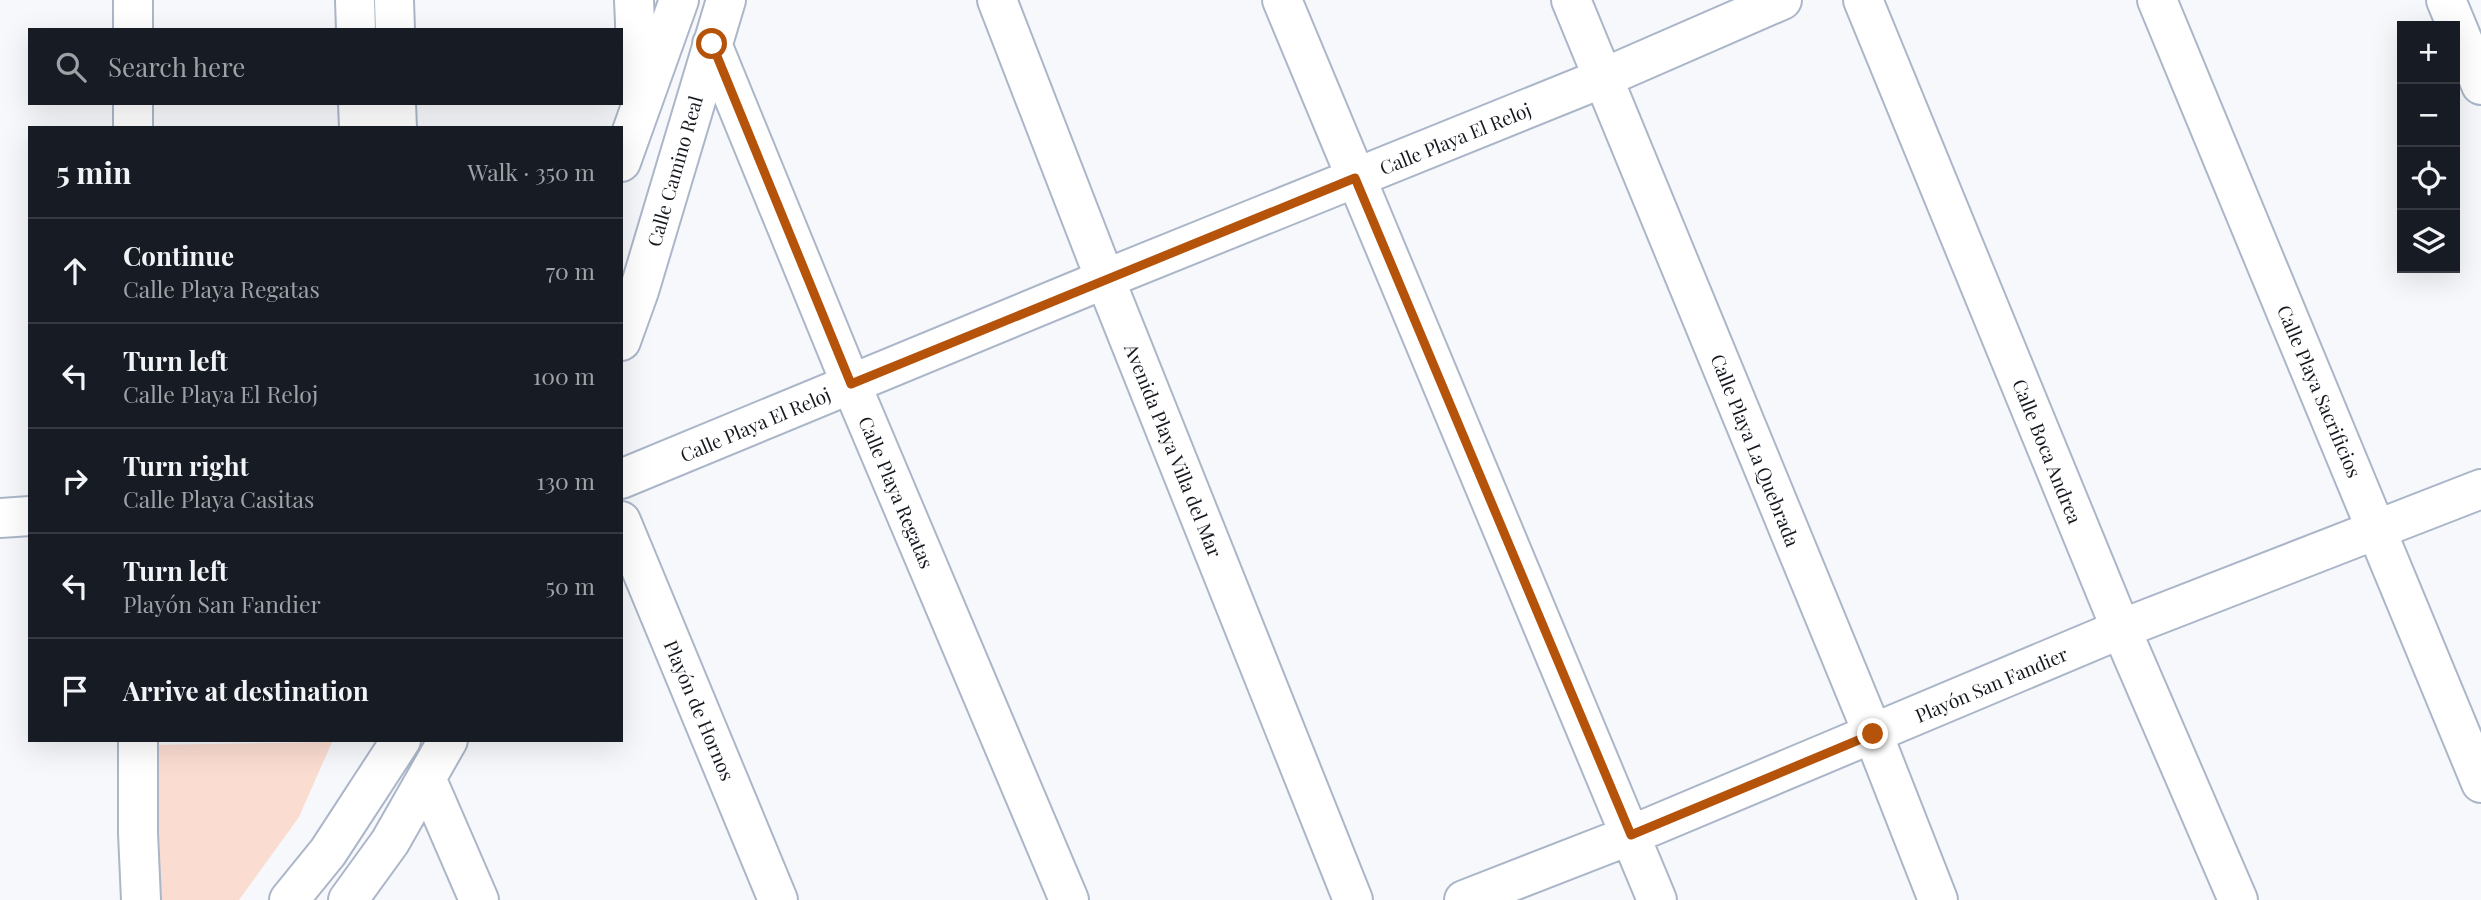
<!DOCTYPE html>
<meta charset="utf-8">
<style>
body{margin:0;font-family:"Playfair Display",serif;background:#20242c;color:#f1f3f6}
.controls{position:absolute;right:21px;top:21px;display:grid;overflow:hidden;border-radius:0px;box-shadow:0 7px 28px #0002}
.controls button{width:63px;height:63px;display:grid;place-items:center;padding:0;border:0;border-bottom:2px solid #363941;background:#171b24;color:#f1f3f6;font:35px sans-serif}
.stop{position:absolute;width:21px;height:21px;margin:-16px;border:5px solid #b45309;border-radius:50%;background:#fff}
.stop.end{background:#b45309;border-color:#fff;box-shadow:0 2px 7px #0008}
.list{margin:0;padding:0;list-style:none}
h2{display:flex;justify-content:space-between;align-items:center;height:91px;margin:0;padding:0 28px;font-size:30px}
h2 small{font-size:23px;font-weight:400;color:#9ea1a6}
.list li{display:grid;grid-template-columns:46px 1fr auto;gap:21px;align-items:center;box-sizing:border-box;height:105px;padding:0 28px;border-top:2px solid #363941}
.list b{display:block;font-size:26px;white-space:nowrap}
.list p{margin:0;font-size:23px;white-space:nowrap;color:#9ea1a6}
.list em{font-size:23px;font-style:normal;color:#9ea1a6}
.icon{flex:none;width:38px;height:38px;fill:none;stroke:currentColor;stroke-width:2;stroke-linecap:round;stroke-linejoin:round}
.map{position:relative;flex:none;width:2481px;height:900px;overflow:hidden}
.search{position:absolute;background:#171b24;box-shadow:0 7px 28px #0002;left:28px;top:28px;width:595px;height:77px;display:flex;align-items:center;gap:18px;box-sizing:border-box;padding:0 24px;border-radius:0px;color:#9ea1a6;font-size:26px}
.panel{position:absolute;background:#171b24;box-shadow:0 7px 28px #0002;left:28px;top:126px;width:595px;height:616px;border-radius:0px}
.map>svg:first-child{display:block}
.green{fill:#fbdcd1}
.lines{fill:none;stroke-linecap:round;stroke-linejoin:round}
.minor-casing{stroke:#abb6c8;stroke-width:42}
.minor{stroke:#fff;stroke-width:38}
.route{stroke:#b45309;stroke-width:9}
.labels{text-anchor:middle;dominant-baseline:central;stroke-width:6;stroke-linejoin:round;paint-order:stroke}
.street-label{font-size:19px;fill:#161a20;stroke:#fff}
</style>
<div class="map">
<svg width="2481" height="900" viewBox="0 0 2481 900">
<rect width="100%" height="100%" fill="#f6f8fc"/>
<path class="green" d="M 332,742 L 299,817 L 239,900 L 156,900 L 148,745 Z"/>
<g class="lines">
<g class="minor-casing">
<path id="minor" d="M 355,0 L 356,30
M 394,0 L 395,30
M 634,0 L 638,93
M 997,0 L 1105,279 L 1353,900
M 1282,0 L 1657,900
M 1571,0 L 1873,734 L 1938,900
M 1863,0 L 2121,629 L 2238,900
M 2157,0 L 2481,783
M 2446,0 L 2481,85
M 133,30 L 133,0
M 712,44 L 851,384 L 1069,900
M 358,103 L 359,128
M 396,103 L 397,128
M 133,128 L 133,103
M 621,162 L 679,0
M 621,341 L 639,291 L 726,0
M 621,479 L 1105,279 L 1603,78 L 1782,0
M 0,518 L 30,516
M 621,521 L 778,900
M 138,740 L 138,833 L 141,900
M 427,780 L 479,900
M 289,900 L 328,852 L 401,740
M 348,900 L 390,842 L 448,740
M 1464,900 L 1631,835 L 2121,629 L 2481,489"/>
</g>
<use href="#minor" class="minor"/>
</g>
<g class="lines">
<path class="route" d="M 712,44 L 851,384 L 1355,178 L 1631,835 L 1873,734"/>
</g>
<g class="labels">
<g class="street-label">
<text transform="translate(1455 138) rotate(-22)">Calle Playa El Reloj</text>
<text transform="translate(674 171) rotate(-74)">Calle Camino Real</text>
<text transform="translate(2320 391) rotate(67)">Calle Playa Sacrificios</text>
<text transform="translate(755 424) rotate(-23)">Calle Playa El Reloj</text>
<text transform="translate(1174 450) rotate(68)">Avenida Playa Villa del Mar</text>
<text transform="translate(1756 450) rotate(68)">Calle Playa La Quebrada</text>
<text transform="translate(2048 451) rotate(68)">Calle Boca Andrea</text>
<text transform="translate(897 492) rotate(67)">Calle Playa Regatas</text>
<text transform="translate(1991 684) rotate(-23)">Playón San Fandier</text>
<text transform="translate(700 710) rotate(67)">Playón de Hornos</text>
</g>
</g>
</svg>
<div class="controls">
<button>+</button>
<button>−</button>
<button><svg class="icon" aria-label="locate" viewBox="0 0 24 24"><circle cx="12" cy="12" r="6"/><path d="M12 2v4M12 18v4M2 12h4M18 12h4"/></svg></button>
<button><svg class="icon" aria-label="layers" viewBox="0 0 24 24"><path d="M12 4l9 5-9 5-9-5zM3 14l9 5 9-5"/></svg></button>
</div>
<div class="stop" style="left:712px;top:44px"></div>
<div class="stop end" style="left:1873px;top:734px"></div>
<div class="search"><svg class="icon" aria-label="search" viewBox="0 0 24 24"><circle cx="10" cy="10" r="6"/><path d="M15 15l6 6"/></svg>Search here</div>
<section class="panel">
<h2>5 min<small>Walk · 350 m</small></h2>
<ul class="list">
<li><svg class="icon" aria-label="ahead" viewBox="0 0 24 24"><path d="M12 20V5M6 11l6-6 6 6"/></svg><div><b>Continue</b><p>Calle Playa Regatas</p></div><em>70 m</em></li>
<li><svg class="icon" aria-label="left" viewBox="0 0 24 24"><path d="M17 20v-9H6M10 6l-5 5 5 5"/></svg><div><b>Turn left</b><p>Calle Playa El Reloj</p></div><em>100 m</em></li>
<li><svg class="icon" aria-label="right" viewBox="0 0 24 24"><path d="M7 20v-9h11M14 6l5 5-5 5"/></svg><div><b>Turn right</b><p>Calle Playa Casitas</p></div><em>130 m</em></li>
<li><svg class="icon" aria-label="left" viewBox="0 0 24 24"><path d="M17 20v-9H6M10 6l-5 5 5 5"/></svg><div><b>Turn left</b><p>Playón San Fandier</p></div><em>50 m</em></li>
<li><svg class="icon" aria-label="arrive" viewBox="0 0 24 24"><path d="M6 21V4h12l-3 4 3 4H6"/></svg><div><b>Arrive at destination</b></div></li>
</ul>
</section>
</div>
